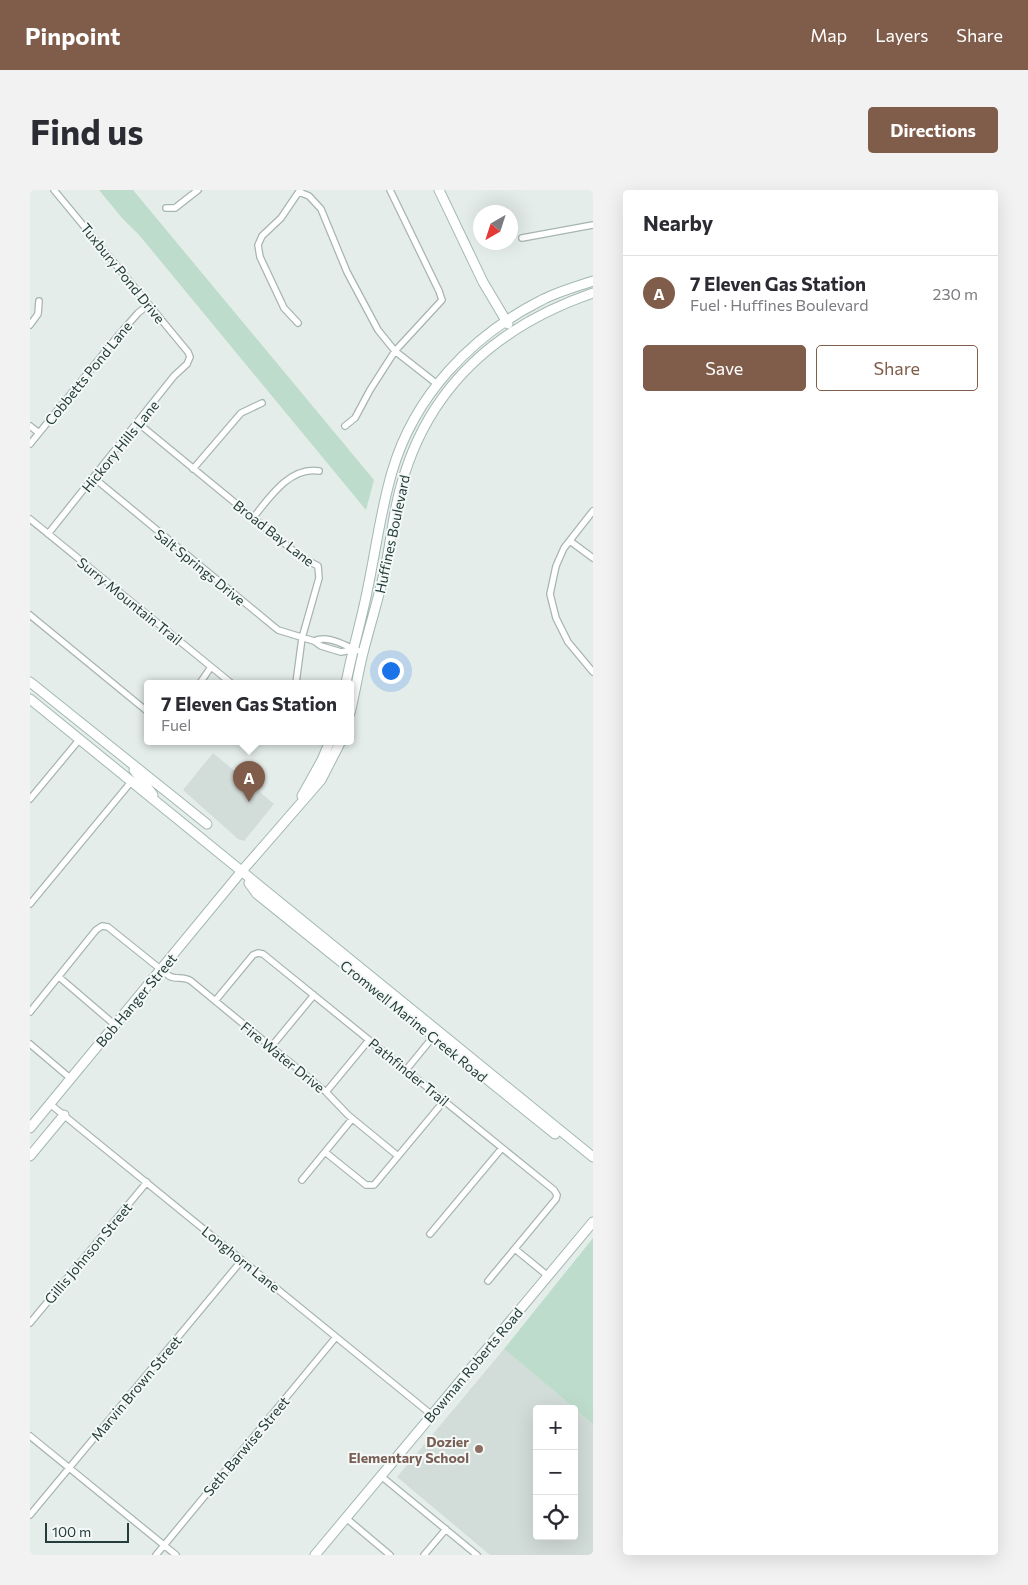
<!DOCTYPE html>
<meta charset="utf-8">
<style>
body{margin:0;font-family:Commissioner,sans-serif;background:#f2f2f3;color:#2b2b33}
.controls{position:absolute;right:15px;bottom:15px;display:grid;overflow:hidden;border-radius:5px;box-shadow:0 5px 20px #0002}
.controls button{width:45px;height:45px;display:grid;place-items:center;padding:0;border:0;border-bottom:1px solid #e1e1e2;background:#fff;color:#2b2b33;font:25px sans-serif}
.compass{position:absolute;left:443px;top:15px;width:45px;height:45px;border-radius:50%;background:#fff;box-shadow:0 5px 20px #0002;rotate:219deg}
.scale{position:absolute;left:15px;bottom:12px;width:84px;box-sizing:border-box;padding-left:5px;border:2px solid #243d3a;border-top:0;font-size:14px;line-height:18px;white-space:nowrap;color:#243d3a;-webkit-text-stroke:4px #f4f9f7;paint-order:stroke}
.you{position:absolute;left:360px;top:480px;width:18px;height:18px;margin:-12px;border:4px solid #fff;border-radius:50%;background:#1a73e8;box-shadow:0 0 0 8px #1a73e833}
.badge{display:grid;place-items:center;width:32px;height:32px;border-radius:50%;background:#805d4a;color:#fff;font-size:16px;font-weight:700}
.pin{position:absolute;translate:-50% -41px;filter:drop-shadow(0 1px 2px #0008)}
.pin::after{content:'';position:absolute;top:26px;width:18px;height:15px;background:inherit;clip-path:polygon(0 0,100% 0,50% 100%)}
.popup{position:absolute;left:114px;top:490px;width:210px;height:65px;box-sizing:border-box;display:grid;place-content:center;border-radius:5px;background:#fff;filter:drop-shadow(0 1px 4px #0005);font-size:16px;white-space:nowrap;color:#7c7c81}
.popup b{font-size:19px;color:#2b2b33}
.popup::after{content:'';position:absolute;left:50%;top:100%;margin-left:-10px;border:10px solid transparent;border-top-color:#fff}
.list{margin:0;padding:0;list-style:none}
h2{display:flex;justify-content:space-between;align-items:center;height:65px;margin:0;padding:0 20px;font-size:21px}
h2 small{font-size:16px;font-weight:400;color:#7c7c81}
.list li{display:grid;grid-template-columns:32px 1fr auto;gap:15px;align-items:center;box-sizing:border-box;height:75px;padding:0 20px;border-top:1px solid #e1e1e2}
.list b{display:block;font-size:19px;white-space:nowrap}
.list p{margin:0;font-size:16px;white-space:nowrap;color:#7c7c81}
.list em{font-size:16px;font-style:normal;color:#7c7c81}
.actions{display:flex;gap:10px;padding:15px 20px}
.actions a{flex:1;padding:11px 0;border:1px solid #805d4a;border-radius:5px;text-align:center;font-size:18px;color:#805d4a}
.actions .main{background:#805d4a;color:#fff}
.icon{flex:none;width:28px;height:28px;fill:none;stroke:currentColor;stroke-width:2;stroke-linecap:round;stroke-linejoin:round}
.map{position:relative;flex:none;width:563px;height:1365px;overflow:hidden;border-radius:5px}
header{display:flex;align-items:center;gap:30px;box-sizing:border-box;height:70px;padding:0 25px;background:#805d4a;color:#fff}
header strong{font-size:24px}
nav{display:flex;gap:28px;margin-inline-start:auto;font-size:18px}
.intro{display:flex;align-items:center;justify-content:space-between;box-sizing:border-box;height:120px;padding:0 30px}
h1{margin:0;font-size:35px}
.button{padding:12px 22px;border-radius:5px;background:#805d4a;color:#fff;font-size:18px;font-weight:700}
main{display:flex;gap:30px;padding:0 30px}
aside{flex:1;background:#fff;border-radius:5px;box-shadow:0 5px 20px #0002}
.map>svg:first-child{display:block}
.built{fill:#d2dcd9;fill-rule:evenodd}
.green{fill:#bedccb}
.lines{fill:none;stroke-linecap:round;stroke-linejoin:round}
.street-casing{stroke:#a7b5b2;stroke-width:8}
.secondary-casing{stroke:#a3b8b3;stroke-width:11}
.street{stroke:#fff;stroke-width:5.5}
.secondary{stroke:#fff;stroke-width:9}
.education-dot{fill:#8d6e63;stroke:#f4f9f7;stroke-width:2}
.labels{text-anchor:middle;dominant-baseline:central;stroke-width:4;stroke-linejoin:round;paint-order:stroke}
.street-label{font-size:14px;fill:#243d3a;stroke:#f4f9f7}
.education-label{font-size:14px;font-weight:bold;fill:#785e54;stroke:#f4f9f7;text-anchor:end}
</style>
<header>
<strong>Pinpoint</strong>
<nav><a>Map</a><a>Layers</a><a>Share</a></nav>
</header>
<div class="intro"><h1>Find us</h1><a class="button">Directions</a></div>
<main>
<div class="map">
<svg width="563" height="1365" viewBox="0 0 563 1365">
<rect width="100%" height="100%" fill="#e4edea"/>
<path class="built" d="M 183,563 L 244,614 L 214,651 L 208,649 L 153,600 Z
M 474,1159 L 563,1234 L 563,1365 L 460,1365 L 367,1287 ZM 507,1219 L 544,1219 L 544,1346 L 507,1346 Z"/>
<path class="green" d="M 69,0 L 103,0 L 344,290 L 336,320 L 110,46 L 92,28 Z
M 563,1048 L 563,1234 L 474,1159 Z"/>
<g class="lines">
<g class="street-casing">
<path id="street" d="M 269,2 L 279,6 L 291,19 L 317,82 L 348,140 L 365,161 L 407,194
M 136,18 L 145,18 L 168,0
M 492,48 L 563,35
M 268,133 L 254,118 L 230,67 L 228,55 L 232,46 L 251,28 L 270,0
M 0,135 L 8,124 L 9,111
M 108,233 L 271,367 L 288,376 L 289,388 L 272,448 L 266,493
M 0,236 L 9,243
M 315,236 L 325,228 L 340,200 L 365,161 L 412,110 L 409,101 L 360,0
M 0,254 L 87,147 L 108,123 L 118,115
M 163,279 L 211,223 L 232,213
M 64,288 L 248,440 L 284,451 L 291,456 L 311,462 L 322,460
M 563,321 L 534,358 L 526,376 L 520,404 L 526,428 L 538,452 L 563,482
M 223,328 C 239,308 260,276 289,281
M 0,329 L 201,493
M 18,344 L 144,186 L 157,174 L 160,167 L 158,162 L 24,0
M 540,351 L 563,368
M 0,425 L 118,522
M 284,451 C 300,444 317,458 333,462
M 170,493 L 181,477
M 0,609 L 49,550
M 0,714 L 101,592
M 29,787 L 85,835
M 185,811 L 223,765 L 228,763 L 233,764 L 524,1000 L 527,1005 L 526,1009 L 458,1091
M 0,822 L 66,740 L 72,736 L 78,737 L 139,786 C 146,790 153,786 161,791 L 296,902 L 318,925 L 368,966
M 0,854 L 40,888
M 241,857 L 284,805
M 376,880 L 403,847
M 296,902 L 339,850
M 20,914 L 402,1225
M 295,962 L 336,995 L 344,995 L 414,911
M 272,990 L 322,929
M 400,1044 L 472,958
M 485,1059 L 518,1086
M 0,1133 L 117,992
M 0,1246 L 146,1365
M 351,1286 L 447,1365
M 0,1325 L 212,1070
M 316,1328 L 360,1365
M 126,1365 L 306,1147
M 394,1365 L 416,1339"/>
</g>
<g class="secondary-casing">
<path id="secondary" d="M 409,0 L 453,92 L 478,134
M 0,492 L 177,634
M 316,493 C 322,461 332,429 338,397 C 346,359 351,319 362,282 C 384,206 441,146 510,111 C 526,102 545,97 563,91
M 0,509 L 563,967
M 320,523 C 325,503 328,483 333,463 C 340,435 349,407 355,379 C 361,352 363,323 371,296 C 398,197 467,136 563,103
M 104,580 L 123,605
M 272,606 L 292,570 L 300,551
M 219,693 L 227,704 L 525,944
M 0,938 L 211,682 L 291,590 L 311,551
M 0,966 L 34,925
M 285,1365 L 563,1032"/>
</g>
<use href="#street" class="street"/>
<use href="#secondary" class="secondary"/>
</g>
<circle class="education-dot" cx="449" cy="1259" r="5"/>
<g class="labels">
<g class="street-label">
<text transform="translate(93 83) rotate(51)">Tuxbury Pond Drive</text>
<text transform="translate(58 183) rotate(-51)">Cobbetts Pond Lane</text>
<text transform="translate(90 256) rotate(-51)">Hickory Hills Lane</text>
<text transform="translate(244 343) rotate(38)">Broad Bay Lane</text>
<text transform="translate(362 344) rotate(-78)">Huffines Boulevard</text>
<text transform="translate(170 377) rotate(39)">Salt Springs Drive</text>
<text transform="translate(100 411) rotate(39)">Surry Mountain Trail</text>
<text transform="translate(106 810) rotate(-50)">Bob Hanger Street</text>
<text transform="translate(384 831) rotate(39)">Cromwell Marine Creek Road</text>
<text transform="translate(253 867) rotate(39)">Fire Water Drive</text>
<text transform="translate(379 882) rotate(39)">Pathfinder Trail</text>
<text transform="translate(58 1063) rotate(-50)">Gillis Johnson Street</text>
<text transform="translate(211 1069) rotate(39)">Longhorn Lane</text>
<text transform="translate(443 1175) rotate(-50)">Bowman Roberts Road</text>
<text transform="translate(106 1198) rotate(-50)">Marvin Brown Street</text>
<text transform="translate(216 1256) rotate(-50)">Seth Barwise Street</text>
</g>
<g class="education-label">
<text x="439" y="1251">Dozier<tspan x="439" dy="16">Elementary School</tspan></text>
</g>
</g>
</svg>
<div class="controls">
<button>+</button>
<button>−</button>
<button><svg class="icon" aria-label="locate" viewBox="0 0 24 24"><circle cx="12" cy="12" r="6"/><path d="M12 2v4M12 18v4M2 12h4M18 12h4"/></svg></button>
</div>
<svg class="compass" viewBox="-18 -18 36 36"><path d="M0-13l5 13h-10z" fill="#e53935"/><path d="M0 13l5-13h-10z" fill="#7c7c81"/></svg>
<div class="scale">100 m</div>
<div class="you"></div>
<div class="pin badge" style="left:219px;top:612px">A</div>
<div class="popup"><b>7 Eleven Gas Station</b>Fuel</div>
</div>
<aside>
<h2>Nearby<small></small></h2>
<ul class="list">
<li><span class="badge">A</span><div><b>7 Eleven Gas Station</b><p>Fuel · Huffines Boulevard</p></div><em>230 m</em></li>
</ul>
<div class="actions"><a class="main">Save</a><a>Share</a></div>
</aside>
</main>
